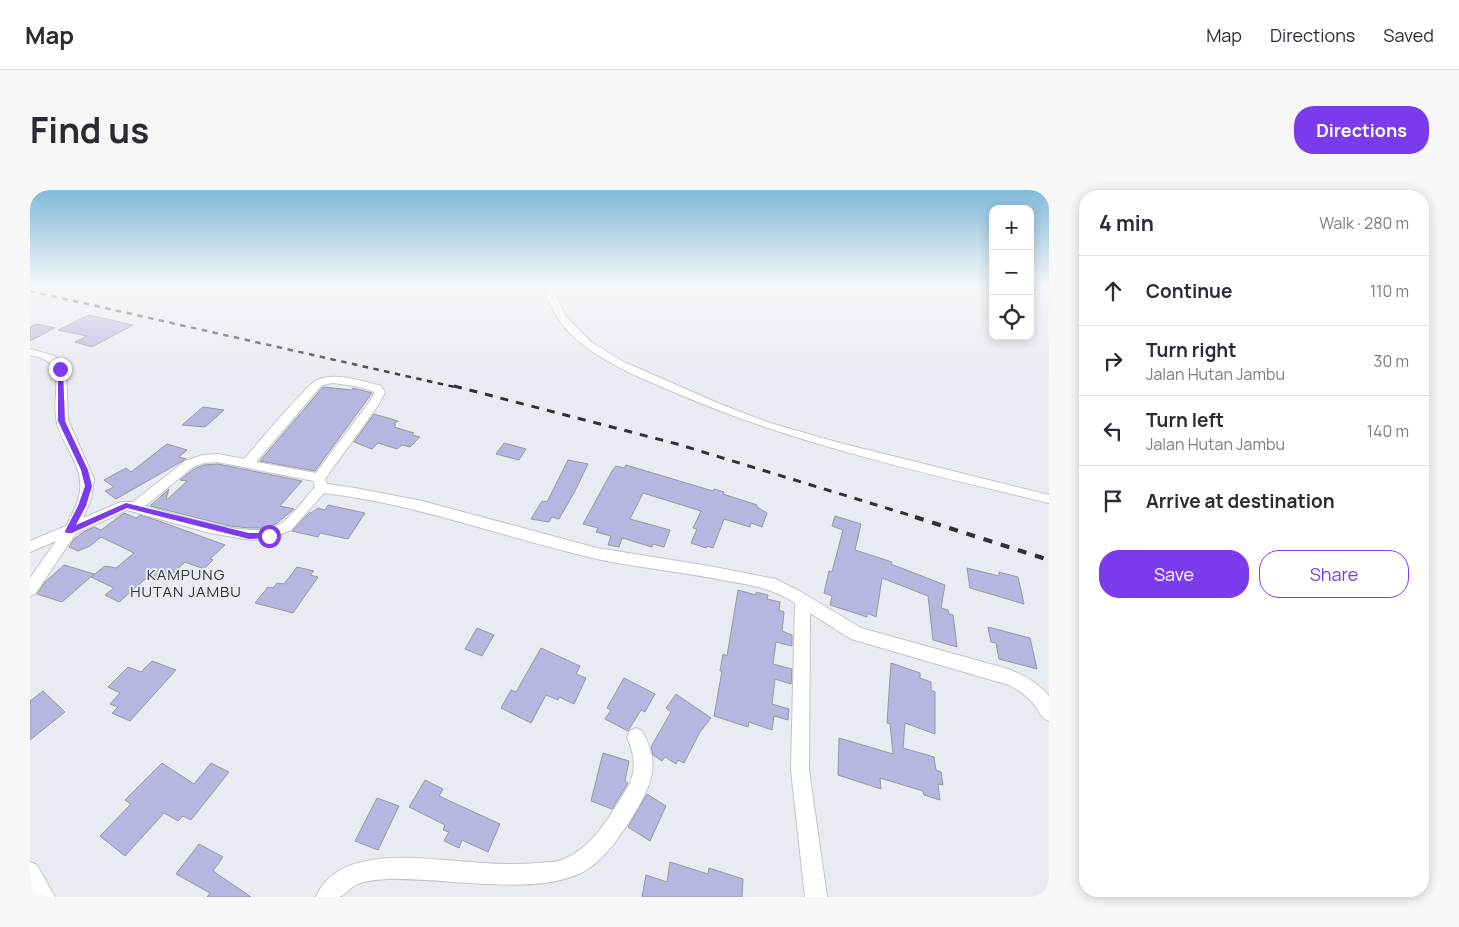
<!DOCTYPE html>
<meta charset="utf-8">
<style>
body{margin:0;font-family:Manrope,sans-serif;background:#f7f7f7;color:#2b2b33}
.controls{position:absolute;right:15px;top:15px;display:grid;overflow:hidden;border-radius:10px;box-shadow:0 2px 12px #0003}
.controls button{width:45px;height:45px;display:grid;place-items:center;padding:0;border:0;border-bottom:1px solid #e1e1e2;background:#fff;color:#2b2b33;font:25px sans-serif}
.stop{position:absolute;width:15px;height:15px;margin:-11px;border:4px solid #7c3aed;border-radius:50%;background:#fff}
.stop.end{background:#7c3aed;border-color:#fff;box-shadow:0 1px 5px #0008}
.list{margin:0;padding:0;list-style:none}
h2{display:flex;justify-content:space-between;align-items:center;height:65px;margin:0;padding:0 20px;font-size:21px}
h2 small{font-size:16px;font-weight:400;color:#7c7c81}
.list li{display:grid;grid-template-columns:32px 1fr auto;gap:15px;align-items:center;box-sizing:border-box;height:70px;padding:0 20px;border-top:1px solid #e1e1e2}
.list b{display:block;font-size:19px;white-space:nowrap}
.list p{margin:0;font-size:16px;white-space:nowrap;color:#7c7c81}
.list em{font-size:16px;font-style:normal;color:#7c7c81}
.actions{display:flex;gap:10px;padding:15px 20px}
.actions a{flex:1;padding:11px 0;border:1px solid #7c3aed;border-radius:20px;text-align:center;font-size:18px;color:#7c3aed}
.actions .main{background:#7c3aed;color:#fff}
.icon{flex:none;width:28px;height:28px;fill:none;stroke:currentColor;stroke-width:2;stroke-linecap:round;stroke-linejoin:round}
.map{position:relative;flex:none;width:1019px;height:707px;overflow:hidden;border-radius:20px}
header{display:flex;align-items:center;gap:30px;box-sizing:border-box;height:70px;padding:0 25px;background:#fff;border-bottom:1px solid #e1e1e2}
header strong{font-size:24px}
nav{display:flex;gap:28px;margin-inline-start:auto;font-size:18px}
.intro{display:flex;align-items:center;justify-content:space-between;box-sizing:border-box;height:120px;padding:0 30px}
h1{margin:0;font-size:35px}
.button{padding:12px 22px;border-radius:20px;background:#7c3aed;color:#fff;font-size:18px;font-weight:700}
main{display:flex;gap:30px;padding:0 30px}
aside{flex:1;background:#fff;border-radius:20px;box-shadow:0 2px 12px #0003}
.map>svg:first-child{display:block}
.building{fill:#b7b6e0;stroke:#98989e}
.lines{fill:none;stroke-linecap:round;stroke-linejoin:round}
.minor-casing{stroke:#c2c4ca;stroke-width:2}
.minor{fill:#fff;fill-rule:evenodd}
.rail-far2{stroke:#303134;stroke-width:2.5;stroke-dasharray:5.5 5.5;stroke-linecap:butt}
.rail-far1{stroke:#303134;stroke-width:3;stroke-dasharray:8 8;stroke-linecap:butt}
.rail{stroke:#303134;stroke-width:4;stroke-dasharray:9 9;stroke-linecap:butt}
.route{fill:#7c3aed}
.labels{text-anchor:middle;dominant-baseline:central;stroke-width:4;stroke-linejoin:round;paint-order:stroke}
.neighbourhood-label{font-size:15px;letter-spacing:1px;fill:#2f3136;stroke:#e9ebf2}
</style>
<header>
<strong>Map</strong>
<nav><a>Map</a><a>Directions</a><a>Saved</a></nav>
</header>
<div class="intro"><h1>Find us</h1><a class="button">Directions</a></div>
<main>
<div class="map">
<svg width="1019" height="707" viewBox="0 0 1019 707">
<rect width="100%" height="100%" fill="#e9ebf2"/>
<path class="building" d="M 59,125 L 103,135 L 62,157 L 45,152 L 57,146 L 28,140 Z
M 7,134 L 25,138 L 0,151 L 0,137 Z
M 293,197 L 322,200 L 323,198 L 342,203 L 285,281 L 230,271 Z
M 173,217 L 194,220 L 175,237 L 152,235 Z
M 344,224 L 368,231 L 364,234 L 366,235 L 364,237 L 384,243 L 382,245 L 390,247 L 380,257 L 372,255 L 367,259 L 348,253 L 342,259 L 324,252 Z
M 474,253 L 496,259 L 489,270 L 466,264 Z
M 137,254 L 157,260 L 149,267 L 156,269 L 86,309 L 75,301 L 84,297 L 74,290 L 96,278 L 101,282 Z
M 538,270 L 558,274 L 545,301 L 529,329 L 522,327 L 519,332 L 501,329 L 512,311 L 517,312 Z
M 188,274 L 272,291 L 250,316 L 264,319 L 246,334 L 235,338 L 219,338 L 200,336 L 120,316 L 139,299 L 136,309 L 138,309 L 157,291 L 150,290 L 164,279 L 174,275 Z
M 596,275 L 683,301 L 684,299 L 694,302 L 693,304 L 727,315 L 727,317 L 737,323 L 732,337 L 721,333 L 720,337 L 694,329 L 683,358 L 677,356 L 676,358 L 661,353 L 667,339 L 663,338 L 671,321 L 613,303 L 600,329 L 640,340 L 634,357 L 623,354 L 622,357 L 592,348 L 589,357 L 578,355 L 581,346 L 566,342 L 568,338 L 553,334 L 582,281 L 586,276 L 594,278 Z
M 298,315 L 335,323 L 318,349 L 290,343 L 288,347 L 262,341 L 279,323 L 281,323 L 288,318 L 295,320 Z
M 94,323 L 106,328 L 110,325 L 129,331 L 195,355 L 180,369 L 183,370 L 174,379 L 155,372 L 143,383 L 140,381 L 137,385 L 132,382 L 126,388 L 120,385 L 89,412 L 75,405 L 84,398 L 61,387 L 75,376 L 86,378 L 104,363 L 71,347 L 60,356 L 48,361 L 39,357 L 44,349 L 55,341 L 64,337 L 71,340 Z
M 805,326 L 831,334 L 825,360 L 862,372 L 861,374 L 915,395 L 911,418 L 918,420 L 919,424 L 923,425 L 927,457 L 903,450 L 898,406 L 852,388 L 846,427 L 837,423 L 837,427 L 800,415 L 802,406 L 794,403 L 799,381 L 802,382 L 813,340 L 802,336 Z
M 34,375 L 64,384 L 32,412 L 7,404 L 15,392 Z
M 267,377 L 284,381 L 280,385 L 288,387 L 263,423 L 225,413 L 238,397 L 243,398 L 247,393 L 254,394 Z
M 937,378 L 969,386 L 969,382 L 988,387 L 994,414 L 940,398 Z
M 708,400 L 726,405 L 726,402 L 738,405 L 737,409 L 750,412 L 749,420 L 754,422 L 752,441 L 762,445 L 762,456 L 746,452 L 743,474 L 762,479 L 761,494 L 745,489 L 742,514 L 759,519 L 758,530 L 744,526 L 742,540 L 719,532 L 718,537 L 684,526 L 692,481 L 690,481 L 693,464 L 697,466 Z
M 958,437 L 1000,448 L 1007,479 L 969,469 L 966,453 L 961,452 Z
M 447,438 L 464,445 L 452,466 L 435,459 Z
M 511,458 L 550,476 L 546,484 L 556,488 L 544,514 L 529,507 L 528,510 L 516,505 L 501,533 L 471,518 L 481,500 L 486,502 Z
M 122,471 L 146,480 L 100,531 L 82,523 L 88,517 L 80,514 L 90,503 L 78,497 L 98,477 L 111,482 Z
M 861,473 L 890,483 L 890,488 L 901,492 L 901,500 L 905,502 L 905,544 L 875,533 L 873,558 L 904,567 L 906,580 L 911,582 L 913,595 L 908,594 L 910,610 L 894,605 L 893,601 L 850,588 L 851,599 L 808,585 L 809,548 L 863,564 L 860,534 L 857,533 Z
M 594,488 L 625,504 L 615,522 L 611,520 L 598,541 L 575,529 L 581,520 L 577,518 Z
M 13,501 L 35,522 L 0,550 L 0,511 Z
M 646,504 L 681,528 L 670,542 L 654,573 L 648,570 L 646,574 L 635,567 L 632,571 L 623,565 L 621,557 L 641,522 L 636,518 Z
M 573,563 L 599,571 L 595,591 L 598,593 L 582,619 L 561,611 Z
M 132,573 L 164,594 L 181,573 L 199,582 L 161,630 L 153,626 L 148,631 L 134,623 L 95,666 L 70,646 L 101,614 L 95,610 Z
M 395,590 L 413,599 L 409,606 L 470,634 L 458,662 L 432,650 L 429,658 L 414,651 L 419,642 L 413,640 L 415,635 L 379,617 Z
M 617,604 L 636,616 L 620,651 L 598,637 Z
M 347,608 L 369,616 L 348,660 L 325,651 Z
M 169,654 L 193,667 L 183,681 L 221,707 L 177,707 L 180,703 L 146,684 Z
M 640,672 L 678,684 L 679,678 L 713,689 L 712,707 L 612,707 L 616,685 L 637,692 Z"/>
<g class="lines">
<g class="minor-casing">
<path id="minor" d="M 513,95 L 521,95 L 536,127 L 561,152 L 594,172 L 690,214 L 740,233 L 810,253 L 1019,305 L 1019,313 C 892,282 767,255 646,203 C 611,188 575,174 546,149 C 530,135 519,116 513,95 Z
M 0,159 L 24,166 L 30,171 L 36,182 L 38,230 L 64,289 L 61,309 L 53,328 L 91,312 L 103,312 L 155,271 L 173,265 L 188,264 L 214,269 C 225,257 277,194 287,190 C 307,182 331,191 351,196 L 355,202 L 349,214 L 295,289 L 297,294 L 325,298 L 392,311 L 567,358 L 679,376 L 745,389 L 771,402 L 831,438 L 978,479 C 994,485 1008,493 1019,506 L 1019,531 C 1010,528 1009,520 1003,513 C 996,505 988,500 979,495 L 821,449 L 780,423 L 779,580 L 797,707 L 775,707 L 761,580 L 765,413 C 744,399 722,395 698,391 C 654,382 610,378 567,369 C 475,348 388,314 294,303 L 261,340 L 238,349 L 221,350 L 180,343 L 97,320 L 46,343 L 5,404 L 0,406 L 0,388 L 26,351 L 0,362 L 0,351 L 36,336 C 53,306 56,291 39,260 C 34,251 29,242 27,232 C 23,216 28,199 26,182 C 22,171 11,167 0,165 ZM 303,193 L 325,196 L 345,202 L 340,211 L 286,283 L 226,272 L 292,195 ZM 188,272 L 284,291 L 285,297 C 273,310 262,328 247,336 C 221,350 143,324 115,316 L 163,277 L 174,273 Z
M 606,538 L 612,541 C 629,571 624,590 607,619 C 593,642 577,668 553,682 C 505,707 413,687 357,689 C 347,690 333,690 324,696 C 319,699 314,706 309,707 C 302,707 293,707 286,707 C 308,654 394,669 439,672 C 462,674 485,675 508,673 C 517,672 526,673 534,669 C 564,657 583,621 599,595 C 607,578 604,564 597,547 L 600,541 Z
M 0,672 L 7,675 L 25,707 L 2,707 L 0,703 Z"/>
</g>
<use href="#minor" class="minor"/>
<path class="rail-far2" d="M 0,101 L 429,198"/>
<path class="rail-far1" d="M 424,196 L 647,254 L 889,328"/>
<path class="rail" d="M 885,327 L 1019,370"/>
</g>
<linearGradient id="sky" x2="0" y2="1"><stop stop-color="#81bada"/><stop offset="0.49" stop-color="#f5f6f9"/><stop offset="1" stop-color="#f5f6f9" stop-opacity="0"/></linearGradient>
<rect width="1019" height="194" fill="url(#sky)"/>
<path class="route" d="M 30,177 L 33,179 L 35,231 L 58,280 L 62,296 L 56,316 L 46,335 L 96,313 L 219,343 L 239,343 L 243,346 L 242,348 L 219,349 L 97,318 L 42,343 L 36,343 L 35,341 L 48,316 L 55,296 L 51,280 L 28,231 L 28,179 Z"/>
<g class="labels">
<g class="neighbourhood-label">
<text x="156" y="384">KAMPUNG<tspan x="156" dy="17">HUTAN JAMBU</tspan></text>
</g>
</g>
</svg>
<div class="controls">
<button>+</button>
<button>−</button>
<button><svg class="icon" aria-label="locate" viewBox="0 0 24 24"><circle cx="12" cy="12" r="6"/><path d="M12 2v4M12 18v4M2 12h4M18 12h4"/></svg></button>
</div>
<div class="stop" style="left:239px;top:346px"></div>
<div class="stop end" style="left:30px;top:179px"></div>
</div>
<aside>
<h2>4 min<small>Walk · 280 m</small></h2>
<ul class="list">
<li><svg class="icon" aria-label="ahead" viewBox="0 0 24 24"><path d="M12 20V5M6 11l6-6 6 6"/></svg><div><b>Continue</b></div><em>110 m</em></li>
<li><svg class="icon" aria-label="right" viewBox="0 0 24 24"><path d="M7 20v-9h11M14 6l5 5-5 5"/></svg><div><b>Turn right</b><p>Jalan Hutan Jambu</p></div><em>30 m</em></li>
<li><svg class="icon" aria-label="left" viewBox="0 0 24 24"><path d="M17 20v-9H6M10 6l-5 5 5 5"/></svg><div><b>Turn left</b><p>Jalan Hutan Jambu</p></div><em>140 m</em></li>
<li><svg class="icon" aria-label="arrive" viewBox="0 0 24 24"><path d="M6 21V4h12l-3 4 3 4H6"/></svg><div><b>Arrive at destination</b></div></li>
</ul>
<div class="actions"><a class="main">Save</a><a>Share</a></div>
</aside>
</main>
